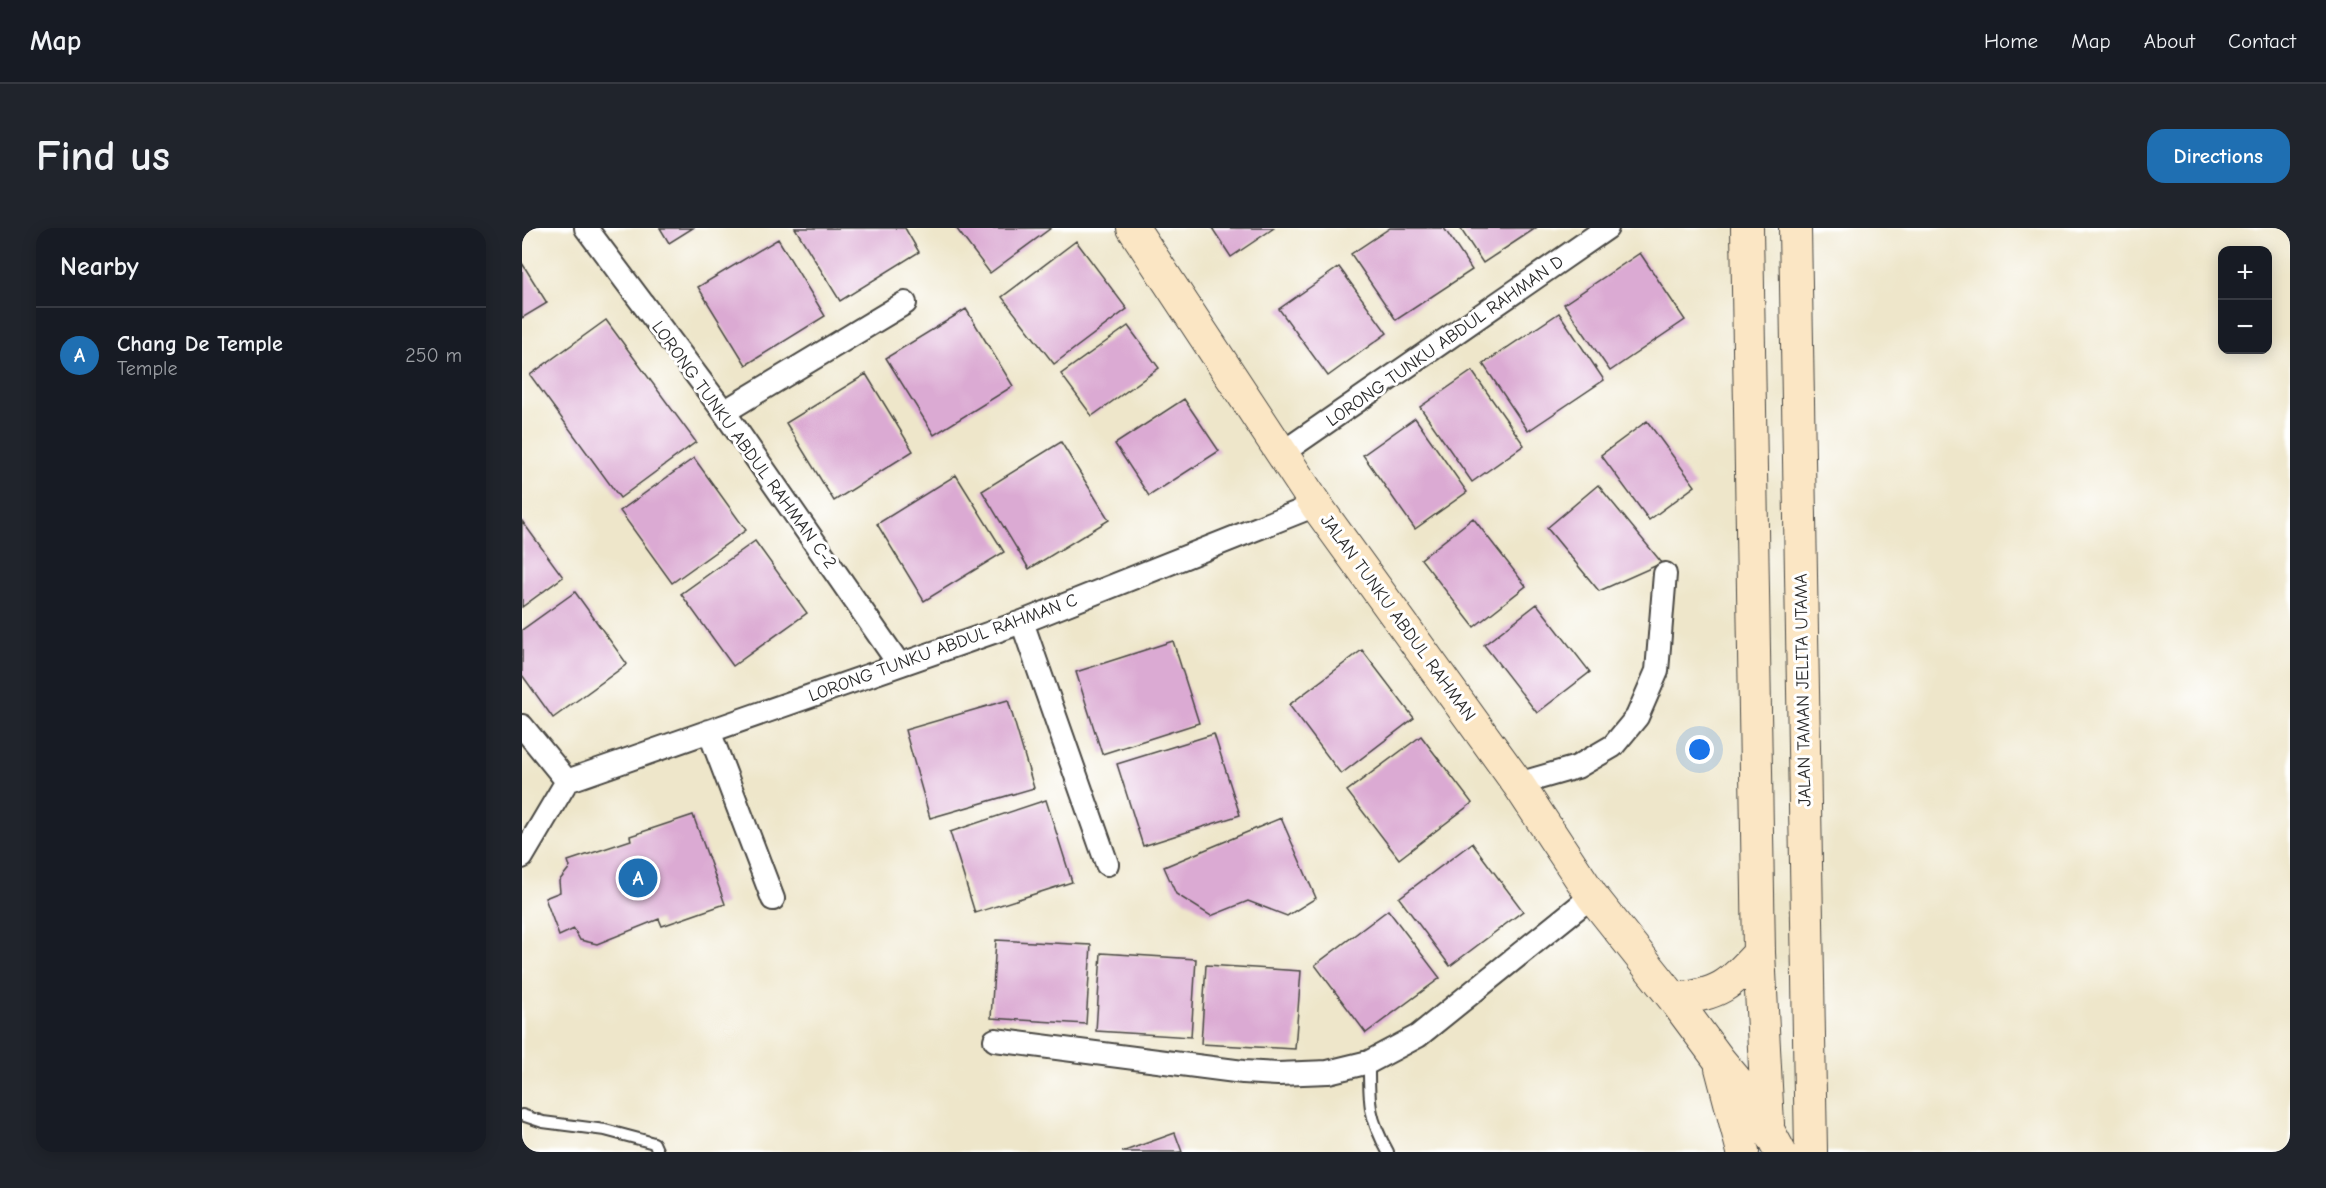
<!DOCTYPE html>
<meta charset="utf-8">
<style>
body{margin:0;font-family:"Comic Neue",sans-serif;background:#20242c;color:#f1f3f6}
.controls{position:absolute;right:18px;top:18px;display:grid;overflow:hidden;border-radius:12px;box-shadow:0 3px 15px #0003}
.controls button{width:54px;height:54px;display:grid;place-items:center;padding:0;border:0;border-bottom:2px solid #363941;background:#171b24;color:#f1f3f6;font:30px sans-serif}
.you{position:absolute;left:1178px;top:522px;width:21px;height:21px;margin:-15px;border:4px solid #fff;border-radius:50%;background:#1a73e8;box-shadow:0 0 0 9px #1a73e833}
.badge{display:grid;place-items:center;width:39px;height:39px;border-radius:50%;background:#1f6fb2;color:#fff;font-size:20px;font-weight:700}
.pin{position:absolute;translate:-50% -50%;border:3px solid #fff;box-shadow:0 2px 6px #0006}
.list{margin:0;padding:0;list-style:none}
h2{display:flex;justify-content:space-between;align-items:center;height:78px;margin:0;padding:0 24px;font-size:26px}
h2 small{font-size:20px;font-weight:400;color:#9ea1a6}
.list li{display:grid;grid-template-columns:39px 1fr auto;gap:18px;align-items:center;box-sizing:border-box;height:96px;padding:0 24px;border-top:2px solid #363941}
.list b{display:block;font-size:22px;white-space:nowrap}
.list p{margin:0;font-size:20px;white-space:nowrap;color:#9ea1a6}
.list em{font-size:20px;font-style:normal;color:#9ea1a6}
.map{position:relative;flex:none;width:1768px;height:924px;overflow:hidden;border-radius:18px}
header{display:flex;align-items:center;gap:36px;box-sizing:border-box;height:84px;padding:0 30px;background:#171b24;border-bottom:2px solid #363941}
header strong{font-size:28px}
nav{display:flex;gap:33px;margin-inline-start:auto;font-size:21px}
.intro{display:flex;align-items:center;justify-content:space-between;box-sizing:border-box;height:144px;padding:0 36px}
h1{margin:0;font-size:42px}
.button{padding:15px 27px;border-radius:18px;background:#1f6fb2;color:#fff;font-size:21px;font-weight:700}
main{display:flex;gap:36px;padding:0 36px}
aside{flex:1;background:#171b24;border-radius:18px;box-shadow:0 3px 15px #0003}
.map>svg:first-child{display:block}
.building{fill:#dbaad3}
.lines{fill:none;stroke-linecap:round;stroke-linejoin:round}
.lane-casing{stroke:#484743;stroke-width:14}
.street-casing{stroke:#484743;stroke-width:26}
.secondary-casing{stroke:#484743;stroke-width:34}
.lane{stroke:#fff;stroke-width:10}
.street{stroke:#fff;stroke-width:22}
.secondary{stroke:#fbe6c4;stroke-width:32}
.labels{text-anchor:middle;dominant-baseline:central;stroke-width:6;stroke-linejoin:round;paint-order:stroke}
.street-label{font-size:18px;fill:#2b2b2b;stroke:#fff}
</style>
<header>
<strong>Map</strong>
<nav><a>Home</a><a>Map</a><a>About</a><a>Contact</a></nav>
</header>
<div class="intro"><h1>Find us</h1><a class="button">Directions</a></div>
<main>
<aside>
<h2>Nearby<small></small></h2>
<ul class="list">
<li><span class="badge">A</span><div><b>Chang De Temple</b><p>Temple</p></div><em>250 m</em></li>
</ul>
</aside>
<div class="map">
<svg width="1768" height="924" viewBox="0 0 1768 924">
<rect width="100%" height="100%" fill="#fff"/>
<filter id="ink" filterUnits="userSpaceOnUse"><feTurbulence type="fractalNoise" baseFrequency=".0167" numOctaves="2"/><feDisplacementMap in="SourceGraphic" scale="12" xChannelSelector="R" yChannelSelector="G"/><feConvolveMatrix kernelMatrix="1 2 1 2 8 2 1 2 1" color-interpolation-filters="sRGB"/></filter>
<filter id="wash" filterUnits="userSpaceOnUse"><feTurbulence type="fractalNoise" baseFrequency=".008" numOctaves="4" result="noise"/><feDisplacementMap in="SourceGraphic" scale="24" xChannelSelector="R" yChannelSelector="G"/><feGaussianBlur stdDeviation="1.35" result="paint"/><feColorMatrix in="noise" values="0 0 0 0 0 0 0 0 0 0 0 0 0 0 0 0 0 1.4 0 .05"/><feComposite in="paint" operator="in"/></filter>
<g filter="url(#wash)">
<rect width="100%" height="100%" fill="#eee6ca"/>
<g id="blocks">
<path class="building" d="M 138,0 L 171,0 L 147,15 Z
M 273,0 L 383,0 L 397,24 L 318,73 Z
M 434,0 L 529,0 L 468,45 Z
M 690,0 L 752,0 L 709,29 Z
M 868,0 L 922,0 L 950,42 L 874,92 L 829,26 Z
M 938,0 L 1014,0 L 961,35 Z
M 256,11 L 303,88 L 224,137 L 176,59 Z
M 554,13 L 605,81 L 532,136 L 480,69 Z
M 1118,25 L 1163,92 L 1088,143 L 1042,76 Z
M 0,35 L 25,75 L 0,90 Z
M 817,39 L 865,105 L 806,148 L 757,81 Z
M 444,81 L 491,158 L 412,207 L 364,130 Z
M 1037,85 L 1082,152 L 1006,203 L 961,136 Z
M 84,92 L 174,214 L 98,270 L 8,147 Z
M 606,98 L 637,140 L 570,188 L 539,146 Z
M 950,143 L 1002,217 L 950,254 L 898,179 Z
M 344,146 L 391,223 L 312,273 L 264,195 Z
M 662,171 L 697,223 L 627,268 L 593,216 Z
M 893,190 L 945,264 L 893,301 L 841,227 Z
M 1125,193 L 1173,258 L 1127,292 L 1079,227 Z
M 539,214 L 587,292 L 507,341 L 460,263 Z
M 172,230 L 224,302 L 150,355 L 98,283 Z
M 434,247 L 482,324 L 402,373 L 355,296 Z
M 1076,257 L 1140,335 L 1077,363 L 1025,300 Z
M 951,290 L 1004,358 L 952,399 L 899,331 Z
M 0,293 L 41,349 L 0,379 Z
M 233,313 L 285,385 L 211,438 L 159,366 Z
M 53,364 L 105,436 L 31,490 L 0,447 L 0,402 Z
M 1015,376 L 1068,444 L 1015,485 L 962,417 Z
M 651,413 L 677,495 L 580,526 L 554,444 Z
M 840,422 L 892,490 L 819,546 L 767,477 Z
M 486,472 L 512,560 L 408,590 L 383,502 Z
M 692,506 L 718,587 L 621,618 L 595,536 Z
M 899,508 L 950,575 L 877,631 L 825,563 Z
M 524,572 L 550,654 L 453,685 L 428,604 Z
M 171,587 L 203,676 L 140,698 L 137,691 L 75,716 L 58,712 L 52,701 L 37,708 L 23,670 L 38,664 L 37,653 L 48,639 L 46,633 L 109,612 L 108,608 Z
M 759,590 L 794,670 L 765,688 L 726,673 L 689,688 L 654,666 L 642,639 Z
M 950,615 L 1001,683 L 928,738 L 877,670 Z
M 866,682 L 918,750 L 844,805 L 793,737 Z
M 474,712 L 569,717 L 564,796 L 469,790 Z
M 579,725 L 674,731 L 669,809 L 574,803 Z
M 684,737 L 779,743 L 773,821 L 679,816 Z
M 653,905 L 660,924 L 600,924 Z"/>
</g>
</g>
<g filter="url(#ink)">
<use href="#blocks" fill-opacity="0" stroke="#484743" stroke-width="1.5"/>
<g class="lines">
<g class="lane-casing">
<path id="lane" d="M 847,834 C 847,874 846,888 866,924
M 0,887 L 21,894 L 83,902 L 132,915 L 136,924"/>
</g>
<g class="street-casing">
<path id="street" d="M 64,0 L 202,184 L 377,436
M 202,184 L 383,75
M 760,225 L 1085,0
M 500,394 L 585,636
M 0,498 L 45,553
M 187,503 L 251,671
M 45,553 L 500,394 L 794,277
M 996,556 L 1055,539 L 1091,518 L 1115,489 L 1135,443 L 1143,346
M 0,629 L 45,553
M 473,812 L 721,844 L 756,846 L 806,844 L 847,834 L 896,808 L 1070,668"/>
</g>
<g class="secondary-casing">
<path id="secondary" d="M 611,0 L 794,277 L 996,556 L 1070,668 L 1152,771 L 1198,833 L 1229,870 L 1258,924
M 1225,0 L 1237,725 L 1246,896
M 1273,0 L 1289,924
M 1152,771 C 1198,767 1207,757 1237,725
M 1199,840 L 1221,924"/>
</g>
<use href="#lane" class="lane"/>
<use href="#street" class="street"/>
<use href="#secondary" class="secondary"/>
</g>
</g>
<g class="labels">
<g class="street-label">
<text transform="translate(923 113) rotate(-35)">LORONG TUNKU ABDUL RAHMAN D</text>
<text transform="translate(222 217) rotate(54)">LORONG TUNKU ABDUL RAHMAN C-2</text>
<text transform="translate(876 390) rotate(54)">JALAN TUNKU ABDUL RAHMAN</text>
<text transform="translate(421 420) rotate(-20)">LORONG TUNKU ABDUL RAHMAN C</text>
<text transform="translate(1281 462) rotate(-91)">JALAN TAMAN JELITA UTAMA</text>
</g>
</g>
</svg>
<div class="controls">
<button>+</button>
<button>−</button>
</div>
<div class="you"></div>
<div class="pin badge" style="left:116px;top:650px">A</div>
</div>
</main>
